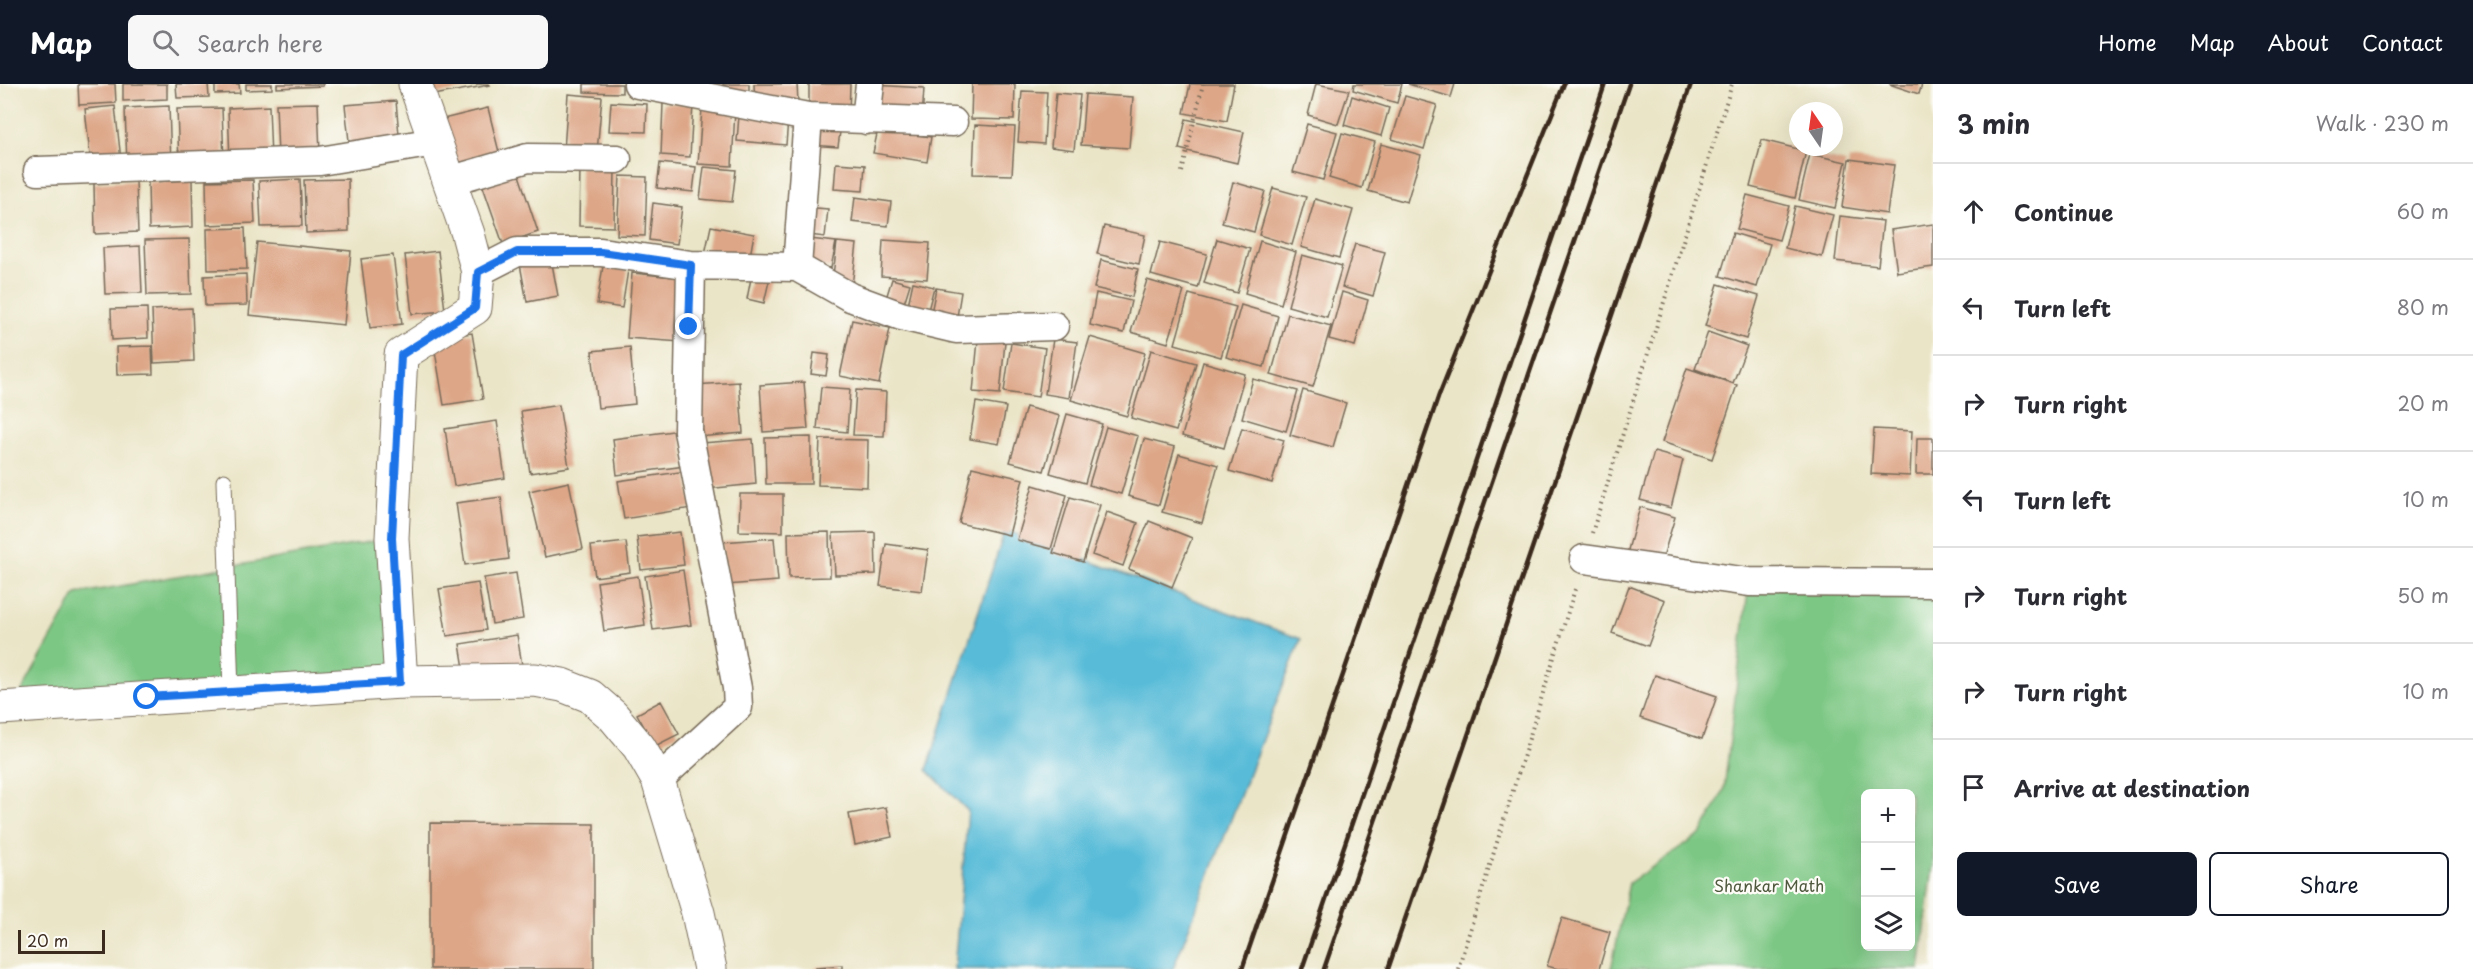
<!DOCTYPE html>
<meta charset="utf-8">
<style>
body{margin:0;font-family:"Playpen Sans",sans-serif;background:#f7f7f7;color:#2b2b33}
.controls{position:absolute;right:18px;bottom:18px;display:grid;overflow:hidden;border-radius:9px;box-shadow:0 6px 24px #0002}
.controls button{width:54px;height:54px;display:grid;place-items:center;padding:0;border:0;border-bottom:2px solid #e1e1e2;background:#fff;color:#2b2b33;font:30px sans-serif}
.compass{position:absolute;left:1789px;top:18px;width:54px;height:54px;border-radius:50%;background:#fff;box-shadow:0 6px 24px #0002;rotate:347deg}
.scale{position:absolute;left:18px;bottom:15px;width:87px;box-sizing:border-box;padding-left:6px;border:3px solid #3b2a1e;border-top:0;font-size:16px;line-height:21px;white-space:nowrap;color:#3b2a1e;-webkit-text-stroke:4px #fdfcf7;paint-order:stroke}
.stop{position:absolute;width:18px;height:18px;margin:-14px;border:4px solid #1a73e8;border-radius:50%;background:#fff}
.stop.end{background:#1a73e8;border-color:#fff;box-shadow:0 2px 6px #0008}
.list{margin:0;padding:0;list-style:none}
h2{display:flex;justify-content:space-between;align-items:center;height:78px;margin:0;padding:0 24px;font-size:26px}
h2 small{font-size:20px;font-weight:400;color:#7c7c81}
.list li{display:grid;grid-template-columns:39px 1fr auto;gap:18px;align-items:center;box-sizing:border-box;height:96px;padding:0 24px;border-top:2px solid #e1e1e2}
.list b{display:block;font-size:22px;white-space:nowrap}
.list em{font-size:20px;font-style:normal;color:#7c7c81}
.actions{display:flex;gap:12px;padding:18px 24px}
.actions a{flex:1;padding:14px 0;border:2px solid #111827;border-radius:9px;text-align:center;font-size:21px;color:#111827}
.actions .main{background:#111827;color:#fff}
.icon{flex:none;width:33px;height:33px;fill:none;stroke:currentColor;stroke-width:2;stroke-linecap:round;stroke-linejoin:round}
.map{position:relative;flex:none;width:1933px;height:885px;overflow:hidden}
header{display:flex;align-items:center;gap:36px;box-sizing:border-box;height:84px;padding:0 30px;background:#111827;color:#fff}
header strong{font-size:28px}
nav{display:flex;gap:33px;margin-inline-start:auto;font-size:21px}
.search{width:420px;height:54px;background:#f7f7f7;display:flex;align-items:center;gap:15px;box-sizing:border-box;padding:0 21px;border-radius:9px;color:#7c7c81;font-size:22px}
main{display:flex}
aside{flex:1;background:#fff}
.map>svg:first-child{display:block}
.green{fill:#7dc784;stroke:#5c7851;stroke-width:1.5;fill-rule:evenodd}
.water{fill:#59bcd8;stroke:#4a737b;stroke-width:1.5}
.building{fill:#dda687}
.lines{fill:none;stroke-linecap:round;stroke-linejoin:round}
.service-casing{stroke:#786b59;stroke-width:17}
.minor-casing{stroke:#786b59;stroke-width:31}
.tertiary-casing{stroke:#786b59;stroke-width:35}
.secondary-casing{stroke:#786b59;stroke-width:35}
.path{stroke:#786b59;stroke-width:4;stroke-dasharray:1.5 4.5;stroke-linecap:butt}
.service{stroke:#fff;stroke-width:15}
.minor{stroke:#fff;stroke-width:28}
.tertiary{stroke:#fff;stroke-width:33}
.secondary{stroke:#fff;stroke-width:33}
.rail{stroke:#3b2a1e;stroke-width:4.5}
.route{stroke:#1a73e8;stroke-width:8}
.labels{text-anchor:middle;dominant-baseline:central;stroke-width:4.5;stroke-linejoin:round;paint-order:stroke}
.park-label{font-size:16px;fill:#4f593d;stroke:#fdfcf7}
</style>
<header>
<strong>Map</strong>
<div class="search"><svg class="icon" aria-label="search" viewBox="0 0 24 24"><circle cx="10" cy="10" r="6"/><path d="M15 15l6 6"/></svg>Search here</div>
<nav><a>Home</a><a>Map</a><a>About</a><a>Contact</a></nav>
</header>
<main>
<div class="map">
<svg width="1933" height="885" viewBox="0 0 1933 885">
<rect width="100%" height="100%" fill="#fdfcf7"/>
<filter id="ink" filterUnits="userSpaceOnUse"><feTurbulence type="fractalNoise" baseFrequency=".0167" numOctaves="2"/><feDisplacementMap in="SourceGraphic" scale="12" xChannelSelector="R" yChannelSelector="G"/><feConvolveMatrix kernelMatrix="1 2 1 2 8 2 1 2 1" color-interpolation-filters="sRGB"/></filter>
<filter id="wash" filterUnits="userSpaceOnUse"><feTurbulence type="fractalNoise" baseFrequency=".008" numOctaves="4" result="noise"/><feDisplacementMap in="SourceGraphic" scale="24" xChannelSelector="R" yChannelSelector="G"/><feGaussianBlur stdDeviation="1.35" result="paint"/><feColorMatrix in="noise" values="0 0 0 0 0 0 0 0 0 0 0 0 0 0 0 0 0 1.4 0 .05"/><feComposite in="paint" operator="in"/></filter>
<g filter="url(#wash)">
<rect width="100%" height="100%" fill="#eae5c7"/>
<path class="green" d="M 392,454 L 392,590 L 18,614 L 76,510 Z
M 1749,498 L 1933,499 L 1933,781 L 1920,885 L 1611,885 L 1629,799 L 1701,750 L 1724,706 ZM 1866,710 L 1910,710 L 1910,862 L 1866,862 Z"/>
<path class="water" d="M 1005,446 L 1301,555 L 1173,885 L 954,885 L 968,727 L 927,686 Z"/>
<g id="blocks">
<path class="building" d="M 78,0 L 115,0 L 116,19 L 79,21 Z
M 123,0 L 167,0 L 167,15 L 123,17 Z
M 176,0 L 208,0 L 209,13 L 177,14 Z
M 215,0 L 239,0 L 240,9 L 215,10 Z
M 246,0 L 272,0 L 272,5 L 246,6 Z
M 277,0 L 323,0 L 323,2 L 277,4 Z
M 420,0 L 489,0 L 490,1 L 422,13 Z
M 584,0 L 622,0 L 622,9 L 584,8 Z
M 723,0 L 749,0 L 749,12 L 723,12 Z
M 754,0 L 797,0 L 798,18 L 755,21 Z
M 809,0 L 850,0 L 849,31 L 809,29 Z
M 972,0 L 1015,0 L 1014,36 L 971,35 Z
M 1190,0 L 1234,0 L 1227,37 L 1184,29 Z
M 1316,0 L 1349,6 L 1338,40 L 1308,31 Z
M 1354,0 L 1402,0 L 1397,19 L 1353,6 Z
M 1408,0 L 1455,0 L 1451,13 Z
M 1889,0 L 1922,0 L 1919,10 Z
M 874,1 L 924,4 L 922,35 L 872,32 Z
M 1022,7 L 1047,8 L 1044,60 L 1018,58 Z
M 1056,9 L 1080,11 L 1074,66 L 1051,63 Z
M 568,10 L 602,13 L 597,68 L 564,66 Z
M 1085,10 L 1133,13 L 1129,64 L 1081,61 Z
M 1352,12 L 1389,24 L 1381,52 L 1344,41 Z
M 1405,12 L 1437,21 L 1424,65 L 1392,55 Z
M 396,17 L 400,62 L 350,66 L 345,21 Z
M 611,18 L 647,20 L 646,48 L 609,47 Z
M 318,19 L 320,70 L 278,72 L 276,20 Z
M 663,19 L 693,20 L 690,73 L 661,71 Z
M 115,22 L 121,76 L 91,80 L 85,25 Z
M 169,22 L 171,81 L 127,82 L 125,24 Z
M 269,22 L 271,74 L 230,76 L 228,24 Z
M 222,24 L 224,77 L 179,79 L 177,25 Z
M 488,24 L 500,72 L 451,84 L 439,36 Z
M 702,24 L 735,26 L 732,82 L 698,80 Z
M 739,31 L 788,35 L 786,61 L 737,57 Z
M 1186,35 L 1244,48 L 1237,79 L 1179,65 Z
M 812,37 L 841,40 L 838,63 L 810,61 Z
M 1307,40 L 1337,48 L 1323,96 L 1293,88 Z
M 975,41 L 1015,43 L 1012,91 L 973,90 Z
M 878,45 L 931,53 L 927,78 L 873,69 Z
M 1342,49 L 1375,58 L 1362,104 L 1329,94 Z
M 1762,56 L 1806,67 L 1795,114 L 1750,103 Z
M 1381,60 L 1421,71 L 1407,118 L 1368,107 Z
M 1810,70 L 1846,78 L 1835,124 L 1799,116 Z
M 1849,75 L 1894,81 L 1887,130 L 1842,123 Z
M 660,79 L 696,83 L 693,108 L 657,104 Z
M 836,79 L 865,81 L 863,107 L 834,105 Z
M 516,82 L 538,148 L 503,160 L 480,94 Z
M 580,83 L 615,83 L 614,143 L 579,142 Z
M 704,83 L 736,86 L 732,118 L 700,115 Z
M 620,92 L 647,93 L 645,152 L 617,151 Z
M 300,95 L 302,142 L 261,143 L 259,97 Z
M 348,95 L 349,147 L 306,149 L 304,96 Z
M 192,96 L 193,143 L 149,145 L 148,98 Z
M 253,96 L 255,139 L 207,141 L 206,97 Z
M 136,97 L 138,148 L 95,150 L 94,99 Z
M 1233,98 L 1265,107 L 1254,148 L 1222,139 Z
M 1273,104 L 1306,113 L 1292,161 L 1259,151 Z
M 1747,111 L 1789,122 L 1779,156 L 1737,145 Z
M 855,113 L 891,118 L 888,142 L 852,138 Z
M 1315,115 L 1353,126 L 1339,174 L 1301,163 Z
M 653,119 L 682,123 L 677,160 L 649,156 Z
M 1795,122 L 1833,131 L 1822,173 L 1785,164 Z
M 804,123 L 828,125 L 825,153 L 801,150 Z
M 1840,132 L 1883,137 L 1878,182 L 1835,177 Z
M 1933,140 L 1933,183 L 1897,188 L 1891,146 Z
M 711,142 L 754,150 L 749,178 L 705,170 Z
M 1104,142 L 1145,151 L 1139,180 L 1097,170 Z
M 245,144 L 247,185 L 208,186 L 207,145 Z
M 1733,149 L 1770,160 L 1757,203 L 1720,192 Z
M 801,154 L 836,158 L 831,184 L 802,180 Z
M 189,155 L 191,210 L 147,211 L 145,156 Z
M 1217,155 L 1250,165 L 1237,209 L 1204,199 Z
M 883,156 L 930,159 L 927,195 L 881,192 Z
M 1260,157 L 1296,168 L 1281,220 L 1245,209 Z
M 257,158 L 351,167 L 344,241 L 249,231 Z
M 837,158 L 857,160 L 852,202 L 832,200 Z
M 1160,158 L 1207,170 L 1198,204 L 1151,191 Z
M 1355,160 L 1385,168 L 1373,212 L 1342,203 Z
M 140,162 L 142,209 L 105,210 L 103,164 Z
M 438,167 L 445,227 L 412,230 L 405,171 Z
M 550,169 L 558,212 L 527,218 L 519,175 Z
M 393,171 L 402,240 L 370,244 L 361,175 Z
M 1302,171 L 1342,182 L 1327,233 L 1288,222 Z
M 1101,176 L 1138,185 L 1132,213 L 1094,204 Z
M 603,182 L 628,186 L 622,224 L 597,220 Z
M 632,189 L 686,194 L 681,258 L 627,254 Z
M 752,189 L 770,193 L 764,219 L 747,215 Z
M 246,190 L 247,221 L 205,222 L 204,192 Z
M 892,195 L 910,200 L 902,226 L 884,221 Z
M 1147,196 L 1184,207 L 1168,259 L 1131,248 Z
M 913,198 L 934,203 L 926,234 L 906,230 Z
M 1718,200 L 1759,212 L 1746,255 L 1705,242 Z
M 936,204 L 961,208 L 956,239 L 930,234 Z
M 1342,208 L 1368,216 L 1355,262 L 1329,255 Z
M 1096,209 L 1131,217 L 1124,249 L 1090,241 Z
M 1189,210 L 1236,223 L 1221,273 L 1175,260 Z
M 1241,221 L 1278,232 L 1264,283 L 1226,273 Z
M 147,224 L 148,254 L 112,256 L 111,225 Z
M 192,224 L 194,277 L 154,279 L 152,226 Z
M 1288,230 L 1331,242 L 1313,303 L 1271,291 Z
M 852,236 L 890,244 L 879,300 L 840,292 Z
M 1708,248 L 1747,262 L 1733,299 L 1695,285 Z
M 472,249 L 483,315 L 444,321 L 433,255 Z
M 1090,253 L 1145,269 L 1127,332 L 1071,316 Z
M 1053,255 L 1077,258 L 1069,314 L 1045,310 Z
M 978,256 L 1005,258 L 1000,310 L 973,308 Z
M 1011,259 L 1045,264 L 1038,313 L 1004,308 Z
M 152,262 L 153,290 L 117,291 L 116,263 Z
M 630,263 L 635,320 L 598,324 L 592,267 Z
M 1151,266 L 1196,279 L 1176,347 L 1131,334 Z
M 814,269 L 829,271 L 826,292 L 811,290 Z
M 1203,278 L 1245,290 L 1224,364 L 1182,352 Z
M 1687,284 L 1737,301 L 1712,375 L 1662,358 Z
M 1253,295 L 1298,307 L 1286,347 L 1242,334 Z
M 739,298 L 743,349 L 698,353 L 694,301 Z
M 804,298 L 808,345 L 763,348 L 760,301 Z
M 821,303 L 850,305 L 847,348 L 817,345 Z
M 856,306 L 886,308 L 884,352 L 853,351 Z
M 1303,306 L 1346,319 L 1333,363 L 1290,351 Z
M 976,318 L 1006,323 L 999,360 L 970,355 Z
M 559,321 L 569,383 L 530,389 L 521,327 Z
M 1026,323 L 1060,332 L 1044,387 L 1010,378 Z
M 1067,330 L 1102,340 L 1085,399 L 1050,389 Z
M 497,337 L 505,394 L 454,402 L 445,345 Z
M 1106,343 L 1138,352 L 1121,410 L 1089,401 Z
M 1242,344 L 1284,356 L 1272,399 L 1229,387 Z
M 1874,345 L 1912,347 L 1910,392 L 1871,390 Z
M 680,346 L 685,382 L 617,391 L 613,355 Z
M 811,353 L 811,400 L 766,400 L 765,354 Z
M 1917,354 L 1933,354 L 1933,390 L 1916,390 Z
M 753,355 L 756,400 L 706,405 L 702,359 Z
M 820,355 L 868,356 L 867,403 L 818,401 Z
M 1144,355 L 1175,363 L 1159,421 L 1128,412 Z
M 1654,368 L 1683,376 L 1671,424 L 1640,416 Z
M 1179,370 L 1218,381 L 1202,439 L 1162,428 Z
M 972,383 L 1023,395 L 1009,451 L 959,439 Z
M 686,387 L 692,424 L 624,435 L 618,397 Z
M 569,398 L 583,465 L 545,473 L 529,407 Z
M 1033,401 L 1067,411 L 1051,465 L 1017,456 Z
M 740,410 L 783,410 L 783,448 L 739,447 Z
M 501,413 L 509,475 L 465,481 L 456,419 Z
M 1070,413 L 1100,421 L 1083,478 L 1053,469 Z
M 1640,423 L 1675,433 L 1660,483 L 1626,473 Z
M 1107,428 L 1138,439 L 1123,482 L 1092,471 Z
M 1149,437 L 1192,454 L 1172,503 L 1129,485 Z
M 680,448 L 684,481 L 641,486 L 637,453 Z
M 829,448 L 830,493 L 789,494 L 788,449 Z
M 875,448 L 876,490 L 835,491 L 833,449 Z
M 774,454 L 778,497 L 726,501 L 722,458 Z
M 626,458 L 630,488 L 595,493 L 591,462 Z
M 886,460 L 928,466 L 922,507 L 880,502 Z
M 683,486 L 691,541 L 653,546 L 645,492 Z
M 516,489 L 523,535 L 492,540 L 484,494 Z
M 638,492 L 645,541 L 604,547 L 597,498 Z
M 478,499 L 486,546 L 447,552 L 439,505 Z
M 1629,502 L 1665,516 L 1648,562 L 1612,549 Z
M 517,551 L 523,587 L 466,596 L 460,560 Z
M 1655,591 L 1717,612 L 1702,655 L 1640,634 Z
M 661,617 L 679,650 L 655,662 L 637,630 Z
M 886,723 L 892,753 L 855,761 L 849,730 Z
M 430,739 L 594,740 L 594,885 L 430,885 Z
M 1562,834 L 1610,848 L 1599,885 L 1558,885 L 1547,882 Z
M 842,881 L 842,885 L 816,885 L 816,883 Z"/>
</g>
</g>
<g filter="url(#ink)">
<use href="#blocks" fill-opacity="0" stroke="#786b59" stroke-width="1.5"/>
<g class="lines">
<g class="service-casing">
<path id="service" d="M 224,397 L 231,608"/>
</g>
<g class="minor-casing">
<path id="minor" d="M 638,0 L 808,33 L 797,183
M 808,33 L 953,38
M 866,36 L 870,0
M 38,87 L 320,77 L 435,58
M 449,97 L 528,74 L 617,75
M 478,188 L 517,168 L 601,168 L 691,181 L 797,183 L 850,213 L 901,232 L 956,245 L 1054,242
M 1584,475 L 1749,498 L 1933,499
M 658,696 L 738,623 L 737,604 L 688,347 L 691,181"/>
</g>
<g class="tertiary-casing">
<path id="tertiary" d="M 401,598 L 392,454 L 401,271 L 475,224 L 478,188 L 468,150 L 415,0"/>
</g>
<g class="secondary-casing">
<path id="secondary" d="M 0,624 L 401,598 L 535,596 L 562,601 L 590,612 L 613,632 L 639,663 L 658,696 L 698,829 L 710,885"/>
</g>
<path class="path" d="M 1182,88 L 1203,0
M 1592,449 L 1732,0
M 1458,885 L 1576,502"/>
<use href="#service" class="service"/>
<use href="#minor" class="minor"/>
<use href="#tertiary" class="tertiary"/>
<use href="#secondary" class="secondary"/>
<path class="rail" d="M 1242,885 L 1439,311 L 1564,0
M 1302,885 L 1605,0
M 1324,885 L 1629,0
M 1388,885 L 1691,0"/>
</g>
</g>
<g class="lines" filter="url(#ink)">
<path class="route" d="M 147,613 L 400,598 L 392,454 L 401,271 L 475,224 L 478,188 L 517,168 L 601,168 L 691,181 L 689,243"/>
</g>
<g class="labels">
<g class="park-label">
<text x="1769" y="801">Shankar Math</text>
</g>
</g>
</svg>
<div class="controls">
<button>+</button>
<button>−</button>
<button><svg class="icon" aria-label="layers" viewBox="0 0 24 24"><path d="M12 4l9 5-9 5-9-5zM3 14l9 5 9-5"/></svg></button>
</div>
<svg class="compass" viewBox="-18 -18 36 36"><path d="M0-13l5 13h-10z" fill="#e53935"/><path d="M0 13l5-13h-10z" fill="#7c7c81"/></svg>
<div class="scale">20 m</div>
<div class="stop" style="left:147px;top:613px"></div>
<div class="stop end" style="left:689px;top:243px"></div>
</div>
<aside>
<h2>3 min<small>Walk · 230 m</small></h2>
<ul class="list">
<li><svg class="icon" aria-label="ahead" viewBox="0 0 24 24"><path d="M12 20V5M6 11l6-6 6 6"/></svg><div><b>Continue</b></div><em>60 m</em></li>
<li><svg class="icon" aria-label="left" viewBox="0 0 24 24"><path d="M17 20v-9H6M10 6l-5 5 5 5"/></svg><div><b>Turn left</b></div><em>80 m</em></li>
<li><svg class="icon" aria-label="right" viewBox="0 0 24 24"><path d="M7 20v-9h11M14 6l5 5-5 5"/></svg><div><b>Turn right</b></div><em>20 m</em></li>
<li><svg class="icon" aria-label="left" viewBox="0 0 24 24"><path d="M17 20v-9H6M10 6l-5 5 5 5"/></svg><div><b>Turn left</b></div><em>10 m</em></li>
<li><svg class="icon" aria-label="right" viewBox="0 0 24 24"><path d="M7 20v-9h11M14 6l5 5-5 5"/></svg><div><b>Turn right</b></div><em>50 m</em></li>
<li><svg class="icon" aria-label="right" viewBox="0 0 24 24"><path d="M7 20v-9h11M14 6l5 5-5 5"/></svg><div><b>Turn right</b></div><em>10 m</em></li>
<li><svg class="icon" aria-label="arrive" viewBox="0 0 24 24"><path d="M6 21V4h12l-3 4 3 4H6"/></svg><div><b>Arrive at destination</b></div></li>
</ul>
<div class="actions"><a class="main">Save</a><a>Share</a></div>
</aside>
</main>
